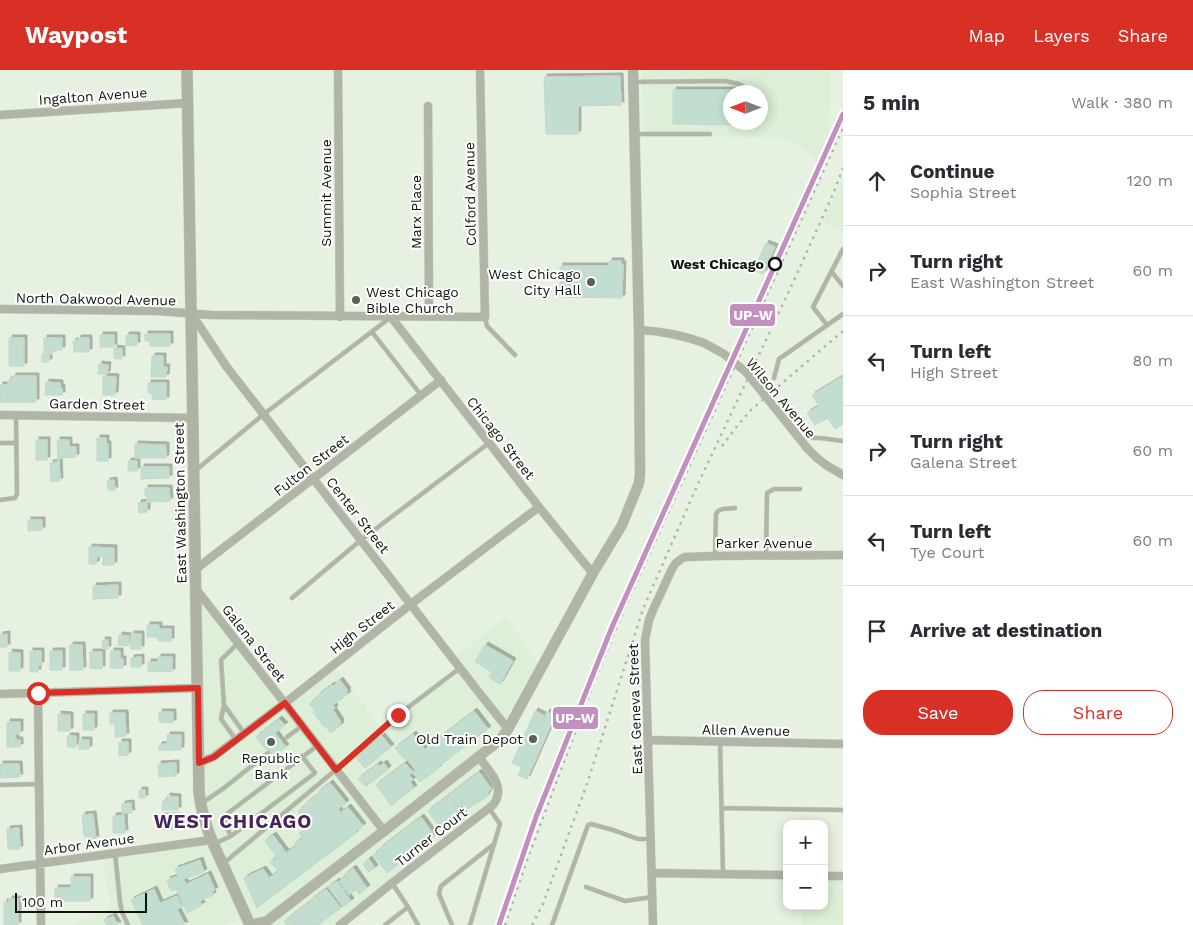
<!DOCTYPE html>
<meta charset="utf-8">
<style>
body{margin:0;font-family:"Work Sans",sans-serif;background:#f7f7f7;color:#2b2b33}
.controls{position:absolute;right:15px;bottom:15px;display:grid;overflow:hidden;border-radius:10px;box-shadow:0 2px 12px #0003}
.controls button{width:45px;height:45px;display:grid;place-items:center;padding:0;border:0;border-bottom:1px solid #e1e1e2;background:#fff;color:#2b2b33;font:25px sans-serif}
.compass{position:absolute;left:723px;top:15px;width:45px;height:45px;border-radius:50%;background:#fff;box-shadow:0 2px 12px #0003;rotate:270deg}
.scale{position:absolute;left:15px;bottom:12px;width:132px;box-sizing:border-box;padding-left:5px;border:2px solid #0f150c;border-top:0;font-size:14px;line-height:18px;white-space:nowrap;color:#0f150c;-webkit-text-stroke:4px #fff;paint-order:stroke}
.stop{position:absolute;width:15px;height:15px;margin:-11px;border:4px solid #d93025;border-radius:50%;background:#fff}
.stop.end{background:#d93025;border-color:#fff;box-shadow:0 1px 5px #0008}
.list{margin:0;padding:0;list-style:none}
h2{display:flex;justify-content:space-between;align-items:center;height:65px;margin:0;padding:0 20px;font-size:21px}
h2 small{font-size:16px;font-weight:400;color:#7c7c81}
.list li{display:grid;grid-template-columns:32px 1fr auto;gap:15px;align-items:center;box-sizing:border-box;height:90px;padding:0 20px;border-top:1px solid #e1e1e2}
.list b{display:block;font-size:19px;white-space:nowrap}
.list p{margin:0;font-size:16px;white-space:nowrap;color:#7c7c81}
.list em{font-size:16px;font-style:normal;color:#7c7c81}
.actions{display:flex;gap:10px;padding:15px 20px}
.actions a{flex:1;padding:11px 0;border:1px solid #d93025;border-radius:20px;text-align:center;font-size:18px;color:#d93025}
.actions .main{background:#d93025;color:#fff}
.icon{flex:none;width:28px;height:28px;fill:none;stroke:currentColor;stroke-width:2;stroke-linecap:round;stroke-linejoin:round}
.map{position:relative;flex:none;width:843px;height:855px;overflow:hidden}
header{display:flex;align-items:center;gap:30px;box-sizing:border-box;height:70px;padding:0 25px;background:#d93025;color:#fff}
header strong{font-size:24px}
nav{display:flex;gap:28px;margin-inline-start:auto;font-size:18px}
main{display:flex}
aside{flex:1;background:#fff}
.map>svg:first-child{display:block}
.built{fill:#ddefd6;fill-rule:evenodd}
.building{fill:#c2ded0;stroke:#c8d4cb;filter:url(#shadow)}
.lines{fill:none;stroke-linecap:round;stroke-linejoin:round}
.service-casing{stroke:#c4ccc1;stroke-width:5}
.minor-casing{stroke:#c4ccc1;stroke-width:9}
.tertiary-casing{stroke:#c4ccc1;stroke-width:11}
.secondary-casing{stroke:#c4ccc1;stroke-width:12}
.service{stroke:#b1b5a6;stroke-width:4}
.minor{stroke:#b1b5a6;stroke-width:8}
.tertiary{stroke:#b1b5a6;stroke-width:10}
.secondary{stroke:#afb3a3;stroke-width:11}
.rail{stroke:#afb6a8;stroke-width:2.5;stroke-dasharray:2.5 5;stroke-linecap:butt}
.minor-bridge-casing{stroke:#c4ccc1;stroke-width:9;stroke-linecap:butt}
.minor-bridge{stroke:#b1b5a6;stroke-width:8}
.rail-1-casing{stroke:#fff;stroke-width:9}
.rail-1{stroke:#c28fbe;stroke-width:5}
.route{stroke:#d93025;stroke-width:6}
.stop-dot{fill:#fff;stroke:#0f150c;stroke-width:2.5}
.poi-dot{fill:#5a6257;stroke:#fff;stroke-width:2}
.labels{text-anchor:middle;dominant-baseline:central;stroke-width:4;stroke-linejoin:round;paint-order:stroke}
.street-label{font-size:14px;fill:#0f150c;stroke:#fff}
.stop-label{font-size:14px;font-weight:bold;fill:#0f150c;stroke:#fff;text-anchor:end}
.poi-label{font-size:14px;fill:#0f150c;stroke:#fff;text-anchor:end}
.district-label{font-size:19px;font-weight:bold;letter-spacing:1px;fill:#47255c;stroke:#fff}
.line-badge{stroke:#fff;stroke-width:2}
.badge-label{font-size:14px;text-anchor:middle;font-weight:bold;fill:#fff}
</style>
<header>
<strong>Waypost</strong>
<nav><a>Map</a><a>Layers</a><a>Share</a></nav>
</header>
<main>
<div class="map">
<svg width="843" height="855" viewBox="0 0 843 855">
<defs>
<filter id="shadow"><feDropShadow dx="3" dy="-3" stdDeviation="0" flood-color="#0004"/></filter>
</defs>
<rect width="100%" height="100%" fill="#e6f1e2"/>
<path class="built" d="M 642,0 L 830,0 L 829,62 L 817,90 L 788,68 L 644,64 ZM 730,22 L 760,22 L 760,52 L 730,52 Z
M 843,107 L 843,162 L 823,152 Z
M 199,526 L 281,632 L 214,684 L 201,689 Z
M 506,547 L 539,595 L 508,654 L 455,587 Z
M 335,597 L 382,660 L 336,697 L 288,633 Z
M 460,598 L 508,659 L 478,686 L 497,714 L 498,729 L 337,855 L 250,855 L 222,794 Z
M 285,636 L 333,700 L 223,791 L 202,732 L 201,694 Z
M 210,773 L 243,848 L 222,855 L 72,855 L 111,839 L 102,787 Z
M 824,809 L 843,809 L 843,855 L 802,855 L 802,836 L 824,836 Z"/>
<path class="building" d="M 620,6 L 621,35 L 578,36 L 578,64 L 546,64 L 544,7 Z
M 673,20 L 747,20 L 747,22 L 730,22 L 730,52 L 747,52 L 747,55 L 673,54 Z
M 766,173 L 775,177 L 763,204 L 754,200 Z
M 609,191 L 621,191 L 621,194 L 623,194 L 622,228 L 560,227 L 560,196 L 609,196 Z
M 145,264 L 170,264 L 170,276 L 150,276 L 150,271 L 145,271 Z
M 100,265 L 114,265 L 114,277 L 100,277 Z
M 126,265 L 137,265 L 137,275 L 126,276 Z
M 9,268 L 24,268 L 24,296 L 9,296 Z
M 44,268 L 62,268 L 62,280 L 53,280 L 53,284 L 49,284 L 49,292 L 42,292 L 42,284 L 44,284 Z
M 78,268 L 89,268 L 89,282 L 74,282 L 73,271 L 78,271 Z
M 114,278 L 122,279 L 122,289 L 114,288 Z
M 152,286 L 163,286 L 163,297 L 167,297 L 166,307 L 151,307 Z
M 99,294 L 108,295 L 107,304 L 98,304 Z
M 13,306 L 36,306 L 36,332 L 0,332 L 0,315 L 8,315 L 8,310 L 12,310 Z
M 103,306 L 116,307 L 115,325 L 103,325 Z
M 843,306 L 843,354 L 835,359 L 828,348 L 815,355 L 807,343 L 819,336 L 812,325 Z
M 46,312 L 60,313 L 60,317 L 62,318 L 62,325 L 45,325 Z
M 148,313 L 166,313 L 166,330 L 152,329 L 152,323 L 148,323 Z
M 97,368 L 106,368 L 106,374 L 108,374 L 108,391 L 97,391 Z
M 36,370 L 47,370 L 47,390 L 36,390 Z
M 57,370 L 69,370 L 69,377 L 76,377 L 76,387 L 59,388 L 60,411 L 51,411 L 50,393 L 58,392 Z
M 135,374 L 166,375 L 166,388 L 135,388 Z
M 128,391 L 137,391 L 137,401 L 128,401 Z
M 141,397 L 169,397 L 169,408 L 141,409 Z
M 114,410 L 115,420 L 108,420 L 107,411 Z
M 145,418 L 169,418 L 170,431 L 147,432 L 147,426 L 145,426 Z
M 147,432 L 147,442 L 139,443 L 138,433 Z
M 28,450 L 42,450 L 42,460 L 28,461 Z
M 89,477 L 114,478 L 114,495 L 103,495 L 103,487 L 97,486 L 96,494 L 89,494 Z
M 118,515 L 118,528 L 93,529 L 93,516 Z
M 147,555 L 159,555 L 159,559 L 171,559 L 171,571 L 158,571 L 157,567 L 147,567 Z
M 7,564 L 7,577 L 0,577 L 0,565 Z
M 131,564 L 141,564 L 141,579 L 131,579 Z
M 119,565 L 129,566 L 129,576 L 118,575 Z
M 102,570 L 108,570 L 108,579 L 103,579 Z
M 70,575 L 82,575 L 83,600 L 70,600 Z
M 485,575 L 513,591 L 500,614 L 489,607 L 492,602 L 475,592 Z
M 30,581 L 41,581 L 41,595 L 38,595 L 38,602 L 30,602 Z
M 50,581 L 62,581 L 62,600 L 50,600 Z
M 111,581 L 120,581 L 120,589 L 123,589 L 123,598 L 110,598 Z
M 9,582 L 20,583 L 20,601 L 9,601 Z
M 90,582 L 102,582 L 102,599 L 90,598 Z
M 141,587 L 141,597 L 131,597 L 131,588 Z
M 158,587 L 172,587 L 172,602 L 148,601 L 148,592 L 158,592 Z
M 340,610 L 348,621 L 346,622 L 348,624 L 333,635 L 335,638 L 333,640 L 341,652 L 340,653 L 341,655 L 331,663 L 325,656 L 324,657 L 313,642 L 315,641 L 309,634 L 319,626 L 318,625 L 332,615 L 333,616 Z
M 474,641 L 488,659 L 438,697 L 425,679 Z
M 535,641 L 545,646 L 547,642 L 555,646 L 527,709 L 518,705 L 522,697 L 512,693 Z
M 159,642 L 173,642 L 173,653 L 159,652 Z
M 110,643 L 125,643 L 126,666 L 115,667 L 115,654 L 110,654 Z
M 58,644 L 70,645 L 70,661 L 58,661 Z
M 83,644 L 94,644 L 94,660 L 83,660 Z
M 279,649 L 285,655 L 275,663 L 286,677 L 272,687 L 256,667 Z
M 7,652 L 20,652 L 20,664 L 15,664 L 16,670 L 20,670 L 20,677 L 7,677 Z
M 413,664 L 439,698 L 420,712 L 413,703 L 416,701 L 406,688 L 404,689 L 395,678 Z
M 167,665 L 181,665 L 181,680 L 159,680 L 159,675 L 167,674 Z
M 67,666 L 76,666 L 76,677 L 68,677 Z
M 382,666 L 391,677 L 365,698 L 356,687 Z
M 79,670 L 89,670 L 89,679 L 79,679 Z
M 119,672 L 128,672 L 128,685 L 119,686 Z
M 176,693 L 176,706 L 159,707 L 158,694 Z
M 384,693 L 388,699 L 367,716 L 364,715 L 358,709 L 378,694 L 380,696 Z
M 405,693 L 413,702 L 409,705 L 413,710 L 410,712 L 414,718 L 407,723 L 392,703 Z
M 0,694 L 19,694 L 20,707 L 0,708 Z
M 479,702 L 491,718 L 486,727 L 471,708 Z
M 392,703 L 407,723 L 391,736 L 388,732 L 389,732 L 376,715 Z
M 471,708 L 486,727 L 478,733 L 463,714 Z
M 330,713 L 340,725 L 327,735 L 318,722 Z
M 463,714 L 477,732 L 468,739 L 454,721 Z
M 139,720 L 145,720 L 145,728 L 139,728 Z
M 454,721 L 464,734 L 459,738 L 449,725 Z
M 318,723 L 327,735 L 332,731 L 356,763 L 347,770 L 314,727 Z
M 340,725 L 346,733 L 338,739 L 332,731 Z
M 449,725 L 464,745 L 443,761 L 428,741 Z
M 167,726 L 178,727 L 178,740 L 162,740 L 163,731 L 167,731 Z
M 314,727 L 347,770 L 330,783 L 298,741 L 306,735 L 305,734 Z
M 131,733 L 132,743 L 122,743 L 122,734 Z
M 348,737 L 363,756 L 355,762 L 340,743 Z
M 93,744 L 96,769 L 88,770 L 88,766 L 84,766 L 82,745 Z
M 124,745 L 125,763 L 113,763 L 113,746 Z
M 161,746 L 178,746 L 178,759 L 162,760 Z
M 421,747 L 435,766 L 425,774 L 410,755 Z
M 410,755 L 425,774 L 414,782 L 400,763 Z
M 309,756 L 330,783 L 320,790 L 299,763 Z
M 19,758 L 20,779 L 8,779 L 7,759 Z
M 400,763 L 414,782 L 395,797 L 380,778 Z
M 273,765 L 302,804 L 294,810 L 265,771 Z
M 303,768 L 320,790 L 311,797 L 294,774 Z
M 296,776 L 311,797 L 302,804 L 286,783 Z
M 381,779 L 395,797 L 387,803 L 373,785 Z
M 277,787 L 294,810 L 279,821 L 269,808 L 279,801 L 270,792 Z
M 369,789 L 375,798 L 369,802 L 363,794 Z
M 200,790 L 204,802 L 184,809 L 186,816 L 171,821 L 167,810 L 178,806 L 175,799 Z
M 353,798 L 367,818 L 359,824 L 344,805 Z
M 263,799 L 279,821 L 257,838 L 244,808 Z
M 208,804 L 215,820 L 212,822 L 213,825 L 200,831 L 202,835 L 187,843 L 176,819 Z
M 345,806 L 355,819 L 352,821 L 353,822 L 349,825 L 339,811 Z
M 71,807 L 90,807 L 90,831 L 55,831 L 55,818 L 71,818 Z
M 337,811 L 351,831 L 343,837 L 328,817 Z
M 154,819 L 160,833 L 170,855 L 143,855 L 131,830 Z
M 326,819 L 341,838 L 331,845 L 316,826 Z
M 177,826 L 182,837 L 177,839 L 185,855 L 170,855 L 160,833 Z
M 316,826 L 331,845 L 322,852 L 308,833 Z
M 9,829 L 18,829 L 18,855 L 4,855 L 4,832 L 9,832 Z
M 308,833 L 322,852 L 319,855 L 312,855 L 299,840 Z
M 299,840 L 312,855 L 298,855 L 291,846 Z
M 113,846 L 118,855 L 107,855 L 104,850 Z
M 291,846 L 298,855 L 287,855 L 284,852 Z"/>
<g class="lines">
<g class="service-casing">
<path id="service" d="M 633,12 L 725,11 L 739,14 L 754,22
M 635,64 L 710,64
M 832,202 L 843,216
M 485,247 L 487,256 L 515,285
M 827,255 L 813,237 L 843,179
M 372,262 L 421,325
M 774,308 L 779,289 L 843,244
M 792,341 L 812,368 L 820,368 L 843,371
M 0,373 L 16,373
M 196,400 L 264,344 L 391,247
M 0,430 L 15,428 L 17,424 L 16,346
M 715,486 L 716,444 L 718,441 L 723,439 L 735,438
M 766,486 L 767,423 L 774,419 L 800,419
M 292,528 L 361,470 L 489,373
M 224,635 L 244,663
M 287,667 L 302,656
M 236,670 L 221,649 L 224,635 L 221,590 L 238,573
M 720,672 L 723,804
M 0,715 L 39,714
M 202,733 L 224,718 L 268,683
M 722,738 L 843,740
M 231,766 C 227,758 223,752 228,743 L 317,676
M 214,774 L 231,766 L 315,703 L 302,686
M 115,783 L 120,832 L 122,842 L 128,855
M 225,792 L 344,693 L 398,645 L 460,598
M 392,813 L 408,837 L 418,855
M 586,817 L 625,831 L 652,827
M 385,855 L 408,837
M 452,855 L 439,824 L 441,816 L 494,774
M 470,855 L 500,754 L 489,738
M 552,855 L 588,755 L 591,754 L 613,760 L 638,769 L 651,769"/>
</g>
<g class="minor-casing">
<path id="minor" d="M 338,0 L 340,247
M 428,36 L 429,247
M 0,45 L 188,33
M 0,239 L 158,241 L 211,245 L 485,247 L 480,0
M 191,243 L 226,296 L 477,620 L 508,659
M 391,247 L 539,437 L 585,494 L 593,503
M 639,260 C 662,261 682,265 704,273
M 0,345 L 193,348
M 826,395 L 843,405
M 196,499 L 441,310
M 196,519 L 384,761
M 38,623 L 39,714 L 41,855
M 0,624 L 198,618
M 648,670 L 843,674
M 199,693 L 213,687 L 285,633 L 411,534 L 539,437
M 0,799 L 211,770
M 652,803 L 787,805
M 824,806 L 843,806
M 340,855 L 392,813 L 493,735 C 507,717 489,701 478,686
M 653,855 L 645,570 L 649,550 L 653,540 L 672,499 L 675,494 L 681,489 L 685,487 L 715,486 L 843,485"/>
</g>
<g class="tertiary-casing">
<path id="tertiary" d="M 251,855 L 267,851 L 384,761 L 500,670 L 508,659 L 593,503 L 622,455 L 639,413 L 640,404 L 639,260 L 633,0"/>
</g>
<g class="secondary-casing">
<path id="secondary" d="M 187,0 L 199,722 C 202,749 211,770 223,795 C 232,815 241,835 250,855"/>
</g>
<use href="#service" class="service"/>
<use href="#minor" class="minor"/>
<use href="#tertiary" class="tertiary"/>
<use href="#secondary" class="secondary"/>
<path class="rail" d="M 722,376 L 738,355 L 752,339 L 843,261
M 505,855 L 526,793 L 594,612 L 619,551 L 843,58
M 532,855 L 543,834 L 587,714 L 643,539 L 697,416 L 791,217 L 833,124 L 843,98"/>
<g class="minor-bridge-casing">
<path id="minor-bridge" d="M 704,273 L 724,284 L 746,302 L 807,378 L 817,388 L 826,395"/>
</g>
<use href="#minor-bridge" class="minor-bridge"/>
<g class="rail-1-casing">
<path id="rail-1" d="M 499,855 L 536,747 L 612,557 L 843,44"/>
</g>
<use href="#rail-1" class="rail-1"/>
</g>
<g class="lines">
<path class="route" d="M 38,623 L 198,618 L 199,693 L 214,687 L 285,633 L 336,700 L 398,645"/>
</g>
<circle class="stop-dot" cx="775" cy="194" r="6"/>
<g class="poi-dot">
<circle cx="591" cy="212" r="5"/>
<circle cx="356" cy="230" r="5"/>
<circle cx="533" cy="669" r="5"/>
<circle cx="271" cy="672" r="5"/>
</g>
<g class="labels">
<g class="street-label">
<text transform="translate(93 26) rotate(-4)">Ingalton Avenue</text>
<text transform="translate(326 123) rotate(-90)">Summit Avenue</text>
<text transform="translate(470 124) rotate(-91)">Colford Avenue</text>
<text transform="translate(416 142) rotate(-90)">Marx Place</text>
<text transform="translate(96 229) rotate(1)">North Oakwood Avenue</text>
<text transform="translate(781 328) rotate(50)">Wilson Avenue</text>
<text transform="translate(97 334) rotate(1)">Garden Street</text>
<text transform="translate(501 368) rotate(52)">Chicago Street</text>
<text transform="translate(311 395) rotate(-38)">Fulton Street</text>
<text transform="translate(180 433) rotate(-91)">East Washington Street</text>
<text transform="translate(358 445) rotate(52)">Center Street</text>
<text x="764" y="473">Parker Avenue</text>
<text transform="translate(362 557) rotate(-38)">High Street</text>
<text transform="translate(254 573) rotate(52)">Galena Street</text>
<text transform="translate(635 639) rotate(-92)">East Geneva Street</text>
<text transform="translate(746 660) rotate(1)">Allen Avenue</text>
<text transform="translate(431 767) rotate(-38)">Turner Court</text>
<text transform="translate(89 774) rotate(-8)">Arbor Avenue</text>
</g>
<g class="stop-label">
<text x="764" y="194">West Chicago</text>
</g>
<g class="poi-label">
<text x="581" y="204">West Chicago<tspan x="581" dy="16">City Hall</tspan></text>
<text x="366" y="222" text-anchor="start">West Chicago<tspan x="366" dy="16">Bible Church</tspan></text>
<text x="523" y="669">Old Train Depot</text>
<text x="271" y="688" text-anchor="middle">Republic<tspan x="271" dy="16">Bank</tspan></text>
</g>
<g class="district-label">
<text x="233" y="751">WEST CHICAGO</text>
</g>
</g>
<g class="line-badge">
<rect x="729" y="233" width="47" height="24" rx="5" fill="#c28fbe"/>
<rect x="552" y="636" width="47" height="24" rx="5" fill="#c28fbe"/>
</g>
<g class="badge-label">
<text x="753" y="250">UP-W</text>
<text x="575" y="653">UP-W</text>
</g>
</svg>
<div class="controls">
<button>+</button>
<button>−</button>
</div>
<svg class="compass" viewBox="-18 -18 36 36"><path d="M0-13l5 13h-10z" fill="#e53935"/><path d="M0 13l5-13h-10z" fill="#7c7c81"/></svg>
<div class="scale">100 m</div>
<div class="stop" style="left:38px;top:623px"></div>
<div class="stop end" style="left:398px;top:645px"></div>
</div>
<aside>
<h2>5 min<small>Walk · 380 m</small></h2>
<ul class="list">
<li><svg class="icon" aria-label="ahead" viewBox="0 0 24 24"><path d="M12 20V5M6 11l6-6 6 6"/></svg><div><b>Continue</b><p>Sophia Street</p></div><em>120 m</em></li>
<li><svg class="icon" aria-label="right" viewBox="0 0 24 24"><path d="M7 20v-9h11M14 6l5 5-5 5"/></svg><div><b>Turn right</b><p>East Washington Street</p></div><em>60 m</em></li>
<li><svg class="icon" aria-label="left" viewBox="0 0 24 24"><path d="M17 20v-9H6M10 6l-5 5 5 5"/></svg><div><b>Turn left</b><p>High Street</p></div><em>80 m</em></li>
<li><svg class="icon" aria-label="right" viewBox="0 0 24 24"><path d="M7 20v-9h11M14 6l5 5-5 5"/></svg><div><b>Turn right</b><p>Galena Street</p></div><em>60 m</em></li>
<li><svg class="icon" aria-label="left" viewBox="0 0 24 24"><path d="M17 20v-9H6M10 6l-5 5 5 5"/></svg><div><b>Turn left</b><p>Tye Court</p></div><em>60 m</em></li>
<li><svg class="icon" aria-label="arrive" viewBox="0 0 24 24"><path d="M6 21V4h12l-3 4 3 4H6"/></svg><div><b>Arrive at destination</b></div></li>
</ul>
<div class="actions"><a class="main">Save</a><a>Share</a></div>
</aside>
</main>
